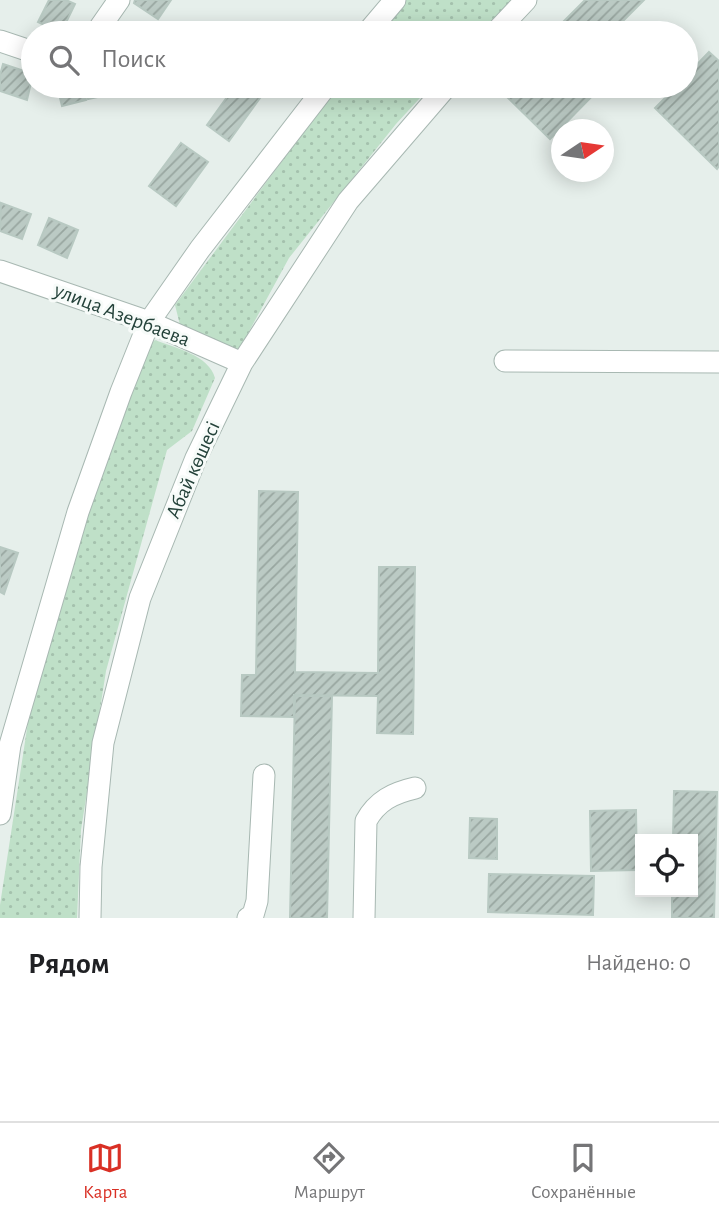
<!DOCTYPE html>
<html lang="ru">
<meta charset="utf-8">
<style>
body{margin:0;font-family:"Alegreya Sans",sans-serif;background:#f6f6f6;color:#202124}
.controls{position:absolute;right:21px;bottom:21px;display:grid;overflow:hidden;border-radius:0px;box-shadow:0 4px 18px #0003}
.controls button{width:63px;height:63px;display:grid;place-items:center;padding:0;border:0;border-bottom:2px solid #e0e0e0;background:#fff;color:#202124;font:35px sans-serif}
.compass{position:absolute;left:551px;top:119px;width:63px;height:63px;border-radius:50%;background:#fff;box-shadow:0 4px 18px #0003;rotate:77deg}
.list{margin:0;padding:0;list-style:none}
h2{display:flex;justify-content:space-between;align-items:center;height:91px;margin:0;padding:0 28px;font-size:30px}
h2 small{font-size:23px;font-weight:400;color:#757577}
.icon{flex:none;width:38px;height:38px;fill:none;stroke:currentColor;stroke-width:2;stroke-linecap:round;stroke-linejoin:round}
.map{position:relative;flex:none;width:719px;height:918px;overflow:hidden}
.search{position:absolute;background:#fff;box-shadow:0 4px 18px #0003;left:21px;right:21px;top:21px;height:77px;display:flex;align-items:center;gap:18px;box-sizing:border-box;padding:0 24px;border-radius:38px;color:#757577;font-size:26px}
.sheet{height:203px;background:#fff}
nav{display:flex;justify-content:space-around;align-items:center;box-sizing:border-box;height:98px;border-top:2px solid #e0e0e0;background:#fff;font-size:19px;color:#757577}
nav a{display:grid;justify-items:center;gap:4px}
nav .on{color:#d93025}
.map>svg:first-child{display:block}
.grass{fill:url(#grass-dots)}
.building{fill:url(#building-hatch);stroke:#b8c9c2;stroke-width:2}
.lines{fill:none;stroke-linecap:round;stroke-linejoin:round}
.minor-casing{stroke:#a8b8b2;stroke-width:23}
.minor{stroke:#fff;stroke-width:21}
.labels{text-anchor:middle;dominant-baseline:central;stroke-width:6;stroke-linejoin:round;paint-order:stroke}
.street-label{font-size:21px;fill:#24423a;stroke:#f7fbf9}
</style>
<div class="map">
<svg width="719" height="918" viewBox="0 0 719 918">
<defs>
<pattern id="grass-dots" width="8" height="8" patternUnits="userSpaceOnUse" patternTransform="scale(1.75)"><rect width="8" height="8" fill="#bfe0c8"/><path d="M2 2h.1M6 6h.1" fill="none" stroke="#a4c1ad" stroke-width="1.8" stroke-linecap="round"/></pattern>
<pattern id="building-hatch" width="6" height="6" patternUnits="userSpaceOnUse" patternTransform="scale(1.75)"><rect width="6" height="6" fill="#bbcac4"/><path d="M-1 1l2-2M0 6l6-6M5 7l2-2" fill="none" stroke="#98a6a0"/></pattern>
</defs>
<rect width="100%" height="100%" fill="#e6efeb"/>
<path class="grass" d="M 402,0 L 512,0 L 480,33 L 377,33 Z
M 338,86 L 431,86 L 396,124 L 289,258 L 240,348 L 231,352 L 180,325 L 175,305 Z
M 155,340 C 175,348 209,355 215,378 L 192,431 L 167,450 L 106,671 L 81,830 L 77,918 L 0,918 L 0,905 L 32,696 L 109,444 L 141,351 Z"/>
<path class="building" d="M 49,0 L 66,0 L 75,4 L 61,33 L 38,22 Z
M 135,0 L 171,0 L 158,19 L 134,3 Z
M 585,0 L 644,0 L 611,33 L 552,33 Z
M 709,52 L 719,61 L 719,166 L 717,169 L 655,108 L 677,86 L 686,86 L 686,76 Z
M 3,64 L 33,74 L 27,100 L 0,91 L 0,75 Z
M 57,86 L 83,86 L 86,100 L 62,106 Z
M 85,86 L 110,86 L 112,94 L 88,99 Z
M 235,86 L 243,86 L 260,98 L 229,141 L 207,125 Z
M 500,86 L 595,86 L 599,89 L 550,139 L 498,88 Z
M 181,143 L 208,162 L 176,206 L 149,186 Z
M 1,203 L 31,214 L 22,239 L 0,231 Z
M 49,218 L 78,230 L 67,258 L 38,245 Z
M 259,491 L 298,492 L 295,672 L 378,673 L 379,567 L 415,567 L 413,734 L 377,733 L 378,696 L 294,695 L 294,717 L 241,716 L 242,675 L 256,675 Z
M 0,547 L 18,553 L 4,594 L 0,592 Z
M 295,696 L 332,696 L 327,918 L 290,918 Z
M 674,791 L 717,792 L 714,918 L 672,918 L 672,892 L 693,892 L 693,839 L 673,839 Z
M 636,810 L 637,870 L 591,871 L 590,811 Z
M 470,818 L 497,819 L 497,859 L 469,858 Z
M 489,874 L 594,876 L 593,915 L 488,912 Z"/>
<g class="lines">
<g class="minor-casing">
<path id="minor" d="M 96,33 L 119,0
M 367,33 L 395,0
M 495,33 L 526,0
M 0,41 L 33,52
M 0,271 L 149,322 L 242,363
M 505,361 L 719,362
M 0,814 L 10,745 L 78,512 L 121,392 L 149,322 L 200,249 L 326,86
M 90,918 L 91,867 L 103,743 L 140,598 L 196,458 L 242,363 L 348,201 L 447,86
M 248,918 L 253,915 L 257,901 L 264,775
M 364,918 L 366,821 C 377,801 393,793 415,788"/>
</g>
<use href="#minor" class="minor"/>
</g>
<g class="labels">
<g class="street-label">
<text transform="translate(122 315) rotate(21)">улица Азербаева</text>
<text transform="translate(193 470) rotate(-66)">Абай көшесі</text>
</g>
</g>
</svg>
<div class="controls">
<button><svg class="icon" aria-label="locate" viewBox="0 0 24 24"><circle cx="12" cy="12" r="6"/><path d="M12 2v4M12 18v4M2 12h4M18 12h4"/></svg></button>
</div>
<svg class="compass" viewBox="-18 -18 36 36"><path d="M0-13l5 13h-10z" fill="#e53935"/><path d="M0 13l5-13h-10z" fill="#757577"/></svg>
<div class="search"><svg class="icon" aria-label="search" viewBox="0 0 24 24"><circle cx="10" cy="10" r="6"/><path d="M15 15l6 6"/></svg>Поиск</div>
</div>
<section class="sheet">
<h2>Рядом<small>Найдено: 0</small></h2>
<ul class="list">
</ul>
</section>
<nav>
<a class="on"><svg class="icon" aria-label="map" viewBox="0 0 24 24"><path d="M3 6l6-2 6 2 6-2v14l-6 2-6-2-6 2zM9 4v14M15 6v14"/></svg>Карта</a>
<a><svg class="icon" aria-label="directions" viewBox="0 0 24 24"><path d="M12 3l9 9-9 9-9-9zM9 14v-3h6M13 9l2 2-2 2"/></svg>Маршрут</a>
<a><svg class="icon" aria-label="saved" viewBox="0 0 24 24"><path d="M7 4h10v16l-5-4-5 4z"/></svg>Сохранённые</a>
</nav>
